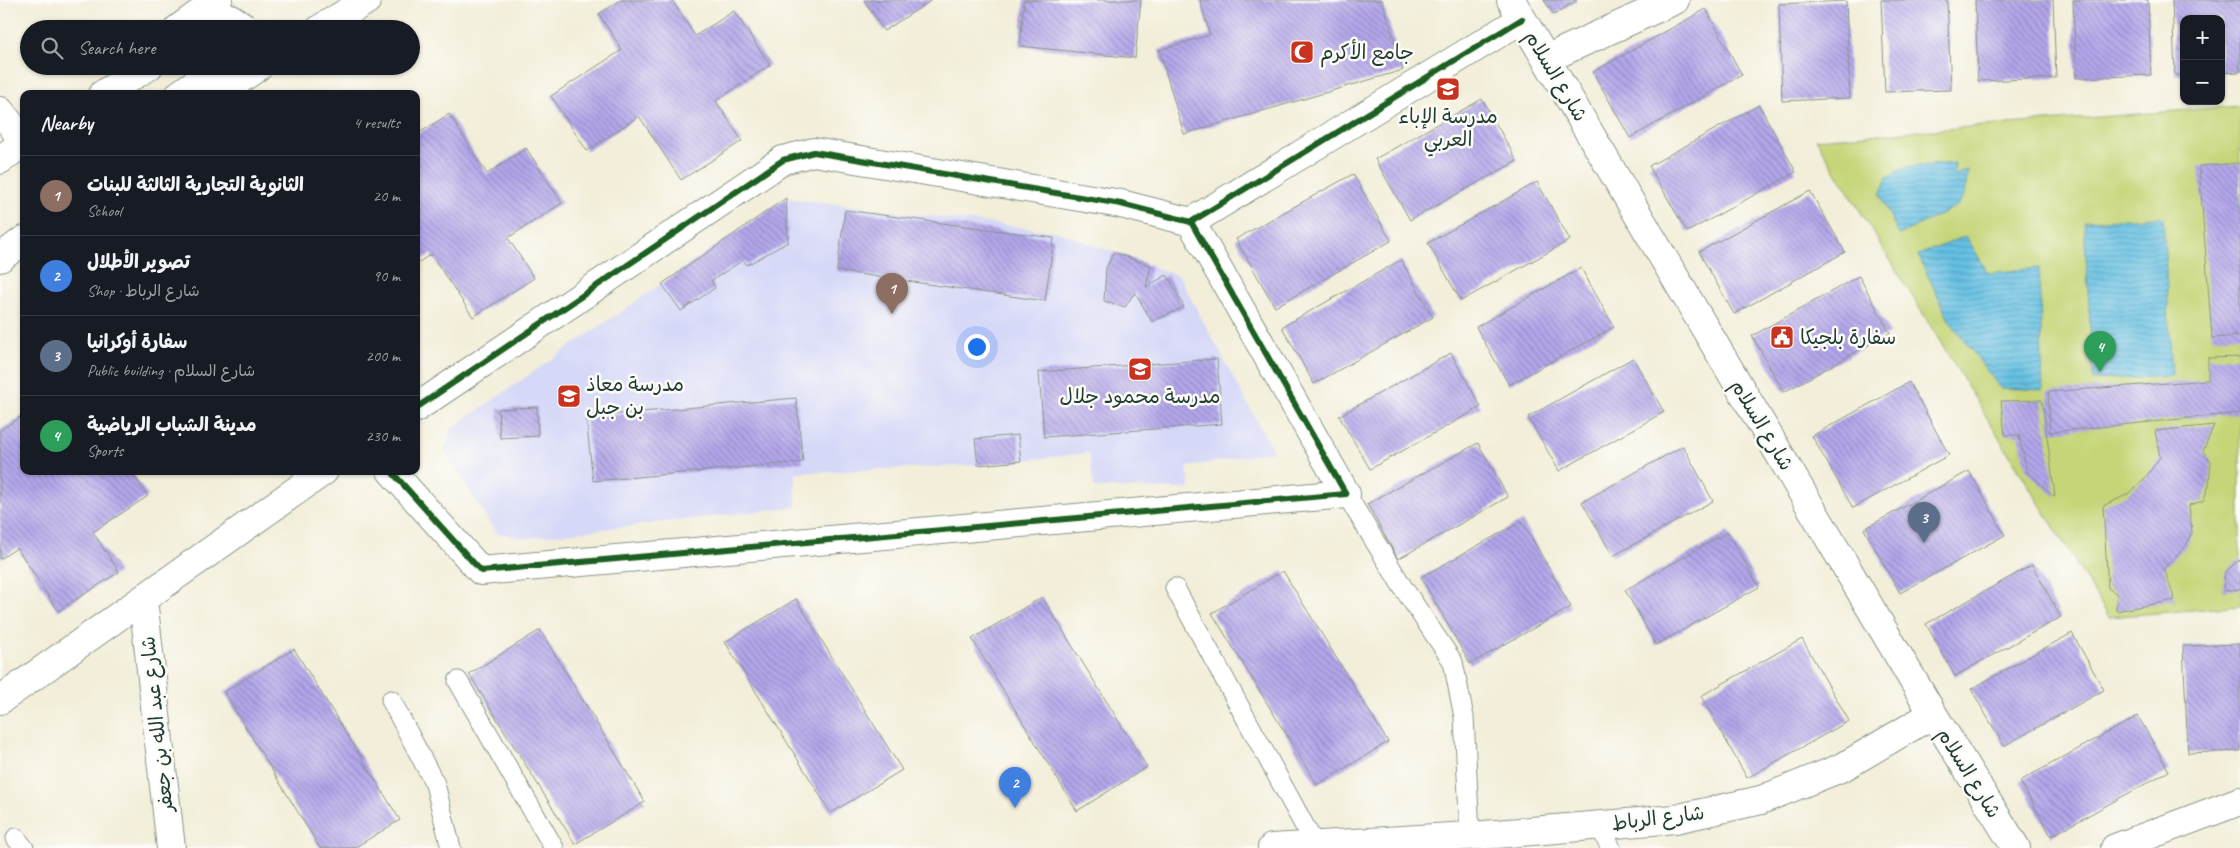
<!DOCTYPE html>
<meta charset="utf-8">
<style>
body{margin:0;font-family:Caveat,"Playpen Sans Arabic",sans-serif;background:#242831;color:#f1f3f6}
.controls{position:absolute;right:15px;top:15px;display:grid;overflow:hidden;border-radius:10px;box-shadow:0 1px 4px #0004}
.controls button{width:45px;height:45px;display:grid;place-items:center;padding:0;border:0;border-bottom:1px solid #363941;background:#171b24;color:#f1f3f6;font:25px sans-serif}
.you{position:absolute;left:976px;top:346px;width:18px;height:18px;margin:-12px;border:4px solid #fff;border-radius:50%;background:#1a73e8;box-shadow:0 0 0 8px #1a73e833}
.badge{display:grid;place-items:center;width:32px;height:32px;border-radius:50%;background:#b45309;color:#fff;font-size:16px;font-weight:700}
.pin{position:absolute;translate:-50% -41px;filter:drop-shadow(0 1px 2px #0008)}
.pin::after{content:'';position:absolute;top:26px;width:18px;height:15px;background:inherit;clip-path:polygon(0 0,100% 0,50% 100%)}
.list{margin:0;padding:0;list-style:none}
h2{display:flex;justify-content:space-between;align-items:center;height:65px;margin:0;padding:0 20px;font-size:21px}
h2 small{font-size:16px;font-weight:400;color:#9ea1a6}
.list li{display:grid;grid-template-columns:32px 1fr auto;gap:15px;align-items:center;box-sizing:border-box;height:80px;padding:0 20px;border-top:1px solid #363941}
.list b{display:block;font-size:19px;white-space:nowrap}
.list p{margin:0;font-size:16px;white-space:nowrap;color:#9ea1a6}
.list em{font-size:16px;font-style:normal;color:#9ea1a6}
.icon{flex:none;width:28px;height:28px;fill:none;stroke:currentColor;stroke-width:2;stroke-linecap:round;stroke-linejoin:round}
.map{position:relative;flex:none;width:2240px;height:848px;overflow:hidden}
.search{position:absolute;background:#171b24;box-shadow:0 1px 4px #0004;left:20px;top:20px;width:400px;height:55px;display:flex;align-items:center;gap:12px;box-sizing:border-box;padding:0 18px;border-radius:28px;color:#9ea1a6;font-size:19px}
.panel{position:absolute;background:#171b24;box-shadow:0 1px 4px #0004;left:20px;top:90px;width:400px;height:385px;border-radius:10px}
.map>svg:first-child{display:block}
.built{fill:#d6d8f8}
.garden{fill:#c5d577;stroke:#728956}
.water{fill:url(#water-rules);stroke:#427e8c}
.building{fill:url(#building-back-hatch)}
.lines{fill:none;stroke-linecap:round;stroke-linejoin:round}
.service-casing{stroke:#889686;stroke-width:21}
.minor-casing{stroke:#889686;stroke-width:30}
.trunk-casing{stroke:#889686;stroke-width:30}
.service{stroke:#fff;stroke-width:19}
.minor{stroke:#fff;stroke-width:28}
.trunk{stroke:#fff;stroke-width:28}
.cycleway-casing{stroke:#fdfcf7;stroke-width:9}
.cycleway{stroke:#1b5e20;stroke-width:6}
.labels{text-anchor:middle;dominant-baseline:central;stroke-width:5;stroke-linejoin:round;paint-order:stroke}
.poi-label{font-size:20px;fill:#1f3d34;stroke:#fdfcf7;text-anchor:start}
.street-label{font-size:20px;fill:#1f3d34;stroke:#fdfcf7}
</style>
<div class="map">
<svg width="2240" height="848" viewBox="0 0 2240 848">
<defs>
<pattern id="water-rules" width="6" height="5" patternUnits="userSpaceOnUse" patternTransform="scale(1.25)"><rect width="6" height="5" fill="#65c0e3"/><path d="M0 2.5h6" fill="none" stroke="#539db9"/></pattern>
<pattern id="building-back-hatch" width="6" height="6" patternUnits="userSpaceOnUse" patternTransform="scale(1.25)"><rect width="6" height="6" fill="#b3a6eb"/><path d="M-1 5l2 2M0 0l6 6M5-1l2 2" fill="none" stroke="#9188bf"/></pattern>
</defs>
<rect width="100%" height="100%" fill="#fdfcf7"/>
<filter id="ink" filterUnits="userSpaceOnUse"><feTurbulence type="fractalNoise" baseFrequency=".02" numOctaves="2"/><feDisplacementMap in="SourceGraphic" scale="10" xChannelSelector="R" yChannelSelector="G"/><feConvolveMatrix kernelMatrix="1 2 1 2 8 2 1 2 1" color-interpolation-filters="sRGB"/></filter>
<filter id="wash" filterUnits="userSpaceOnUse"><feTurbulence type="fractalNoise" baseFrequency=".0096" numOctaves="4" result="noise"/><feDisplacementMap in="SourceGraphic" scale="20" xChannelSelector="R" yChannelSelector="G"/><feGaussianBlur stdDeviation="1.12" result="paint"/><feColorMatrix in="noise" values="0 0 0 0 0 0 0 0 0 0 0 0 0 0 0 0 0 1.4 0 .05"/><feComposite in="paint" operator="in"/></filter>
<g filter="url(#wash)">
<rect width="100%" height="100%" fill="#f2eed9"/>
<path class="built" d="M 786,198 L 1058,232 L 1179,276 L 1273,451 L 1187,467 L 1190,489 L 1094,488 L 1089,453 L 978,465 L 795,473 L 796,507 L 525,538 L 496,533 L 444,451 L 452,428 Z"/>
<path class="garden" d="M 2240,106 L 2240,606 L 2109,617 L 1816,139 Z"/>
<path class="water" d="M 1955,163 L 1954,175 L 1968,170 L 1965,195 L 1957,206 L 1899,235 L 1880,195 L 1887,177 L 1906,167 Z
M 2163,217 L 2172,376 L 2093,380 L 2084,221 Z
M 1966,236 L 1988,273 L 2039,268 L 2043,390 L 2000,388 L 1949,320 L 1918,255 Z"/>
<g id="blocks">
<path class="building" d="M 621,0 L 672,0 L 695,36 L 734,11 L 770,65 L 716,101 L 742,141 L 681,180 L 639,116 L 587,151 L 551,96 L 622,50 L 599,14 Z
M 864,0 L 932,0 L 884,31 Z
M 1024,0 L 1141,0 L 1135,58 L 1020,46 Z
M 1200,0 L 1382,0 L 1403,70 L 1184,134 L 1159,50 L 1210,35 Z
M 1544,0 L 1577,0 L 1554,15 Z
M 1881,0 L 1947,0 L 1951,90 L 1885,92 Z
M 1975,0 L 2053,0 L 2056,78 L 1978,81 Z
M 2073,0 L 2148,0 L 2151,75 L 2076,78 Z
M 2172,0 L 2240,0 L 2240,72 L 2221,73 L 2221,19 L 2184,19 L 2184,75 L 2175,75 Z
M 1846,1 L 1850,98 L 1782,101 L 1779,4 Z
M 1706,9 L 1742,75 L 1630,138 L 1593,72 Z
M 1482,99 L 1517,161 L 1410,220 L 1375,159 Z
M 1759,105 L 1796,172 L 1687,232 L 1649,166 Z
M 449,114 L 487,174 L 526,148 L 562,203 L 508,238 L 534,278 L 473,317 L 431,254 L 416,264 L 416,135 Z
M 2240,163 L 2240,336 L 2212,338 L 2199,166 Z
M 1353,174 L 1391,241 L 1275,307 L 1236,239 Z
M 1537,182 L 1570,240 L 1461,301 L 1428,243 Z
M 1810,191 L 1845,252 L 1734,314 L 1699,252 Z
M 786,198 L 788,242 L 747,265 L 743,260 L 711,281 L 715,288 L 681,311 L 662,284 Z
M 845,210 L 1054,238 L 1045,301 L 837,271 Z
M 1114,252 L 1151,266 L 1146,287 L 1167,275 L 1184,307 L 1152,322 L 1135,292 L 1125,307 L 1104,301 L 1106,268 Z
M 1401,260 L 1433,317 L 1314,384 L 1282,327 Z
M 1581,268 L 1614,327 L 1509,385 L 1476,327 Z
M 1859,276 L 1890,333 L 1784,392 L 1752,336 Z
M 1451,353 L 1481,407 L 1370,469 L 1339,416 Z
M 2240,357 L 2240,413 L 2050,432 L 2048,392 L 2208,380 L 2208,358 Z
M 1633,358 L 1664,412 L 1559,471 L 1528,417 Z
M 1217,359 L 1222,424 L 1044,437 L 1039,372 Z
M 1909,382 L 1949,455 L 1853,508 L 1812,436 Z
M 796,398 L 803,462 L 593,481 L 586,417 Z
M 2042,400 L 2055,497 L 2027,472 L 2019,435 L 2005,435 L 2001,401 Z
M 537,407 L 538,436 L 500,438 L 498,409 Z
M 24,415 L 24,471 L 131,471 L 148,496 L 93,532 L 119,572 L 58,611 L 17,548 L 0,559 L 0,430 Z
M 2214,425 L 2203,451 L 2211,461 L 2209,485 L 2203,501 L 2189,505 L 2192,533 L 2186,546 L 2164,568 L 2175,600 L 2116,611 L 2117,594 L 2108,588 L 2103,506 L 2128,494 L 2146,477 L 2160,457 L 2155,431 Z
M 1018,435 L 1021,461 L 978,465 L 975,439 Z
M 1478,443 L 1508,497 L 1398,559 L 1367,504 Z
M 1683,446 L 1713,501 L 1613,556 L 1582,502 Z
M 1969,471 L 2005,535 L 1900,593 L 1864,529 Z
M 1522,521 L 1571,607 L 1470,664 L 1421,577 Z
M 1728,532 L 1759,587 L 1656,645 L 1625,590 Z
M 2240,559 L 2240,589 L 2223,591 L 2225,572 Z
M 2032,565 L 2061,617 L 1955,676 L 1926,624 Z
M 1283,571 L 1388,742 L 1317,785 L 1212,613 Z
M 1042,597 L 1147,767 L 1077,811 L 972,639 Z
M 796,599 L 902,770 L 831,813 L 725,642 Z
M 540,630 L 645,802 L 575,844 L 469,674 Z
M 2072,633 L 2104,690 L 2004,746 L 1971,689 Z
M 1802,639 L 1849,721 L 1747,778 L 1701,696 Z
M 2240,644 L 2240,751 L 2188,753 L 2183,646 Z
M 294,649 L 400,820 L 354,848 L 320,848 L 224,692 Z
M 2138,716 L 2169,771 L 2051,836 L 2020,781 Z"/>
</g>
</g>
<g filter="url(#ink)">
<use href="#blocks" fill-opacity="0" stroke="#889686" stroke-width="1"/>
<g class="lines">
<g class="service-casing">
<path id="service" d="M 1346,494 L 1402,586 L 1453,662 L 1464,717 L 1470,835
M 1175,588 L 1315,845
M 458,681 L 554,848
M 391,700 L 435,784 L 451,848
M 1599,825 L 1611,848
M 16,838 L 24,848"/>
</g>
<g class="minor-casing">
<path id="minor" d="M 1511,0 L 1933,714 L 2016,848
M 1546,59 L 1675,0
M 0,111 L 24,141
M 416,408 L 783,160 L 814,152 L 1121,204 L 1191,222 L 1522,19
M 391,471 L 481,571 L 1346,494 L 1191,222
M 143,599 L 171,848
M 0,700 L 324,471
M 1272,848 L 1484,835 L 1675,819 L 1761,800 L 1843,767 L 1933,714
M 2115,848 L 2240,801"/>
</g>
<g class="trunk-casing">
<path id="trunk" d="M 178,29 L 218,0
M 205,29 L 212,24 L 230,18 L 247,29
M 320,29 L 367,0
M 103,94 L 149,66
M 180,94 L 220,66
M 219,94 L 259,66
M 0,160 L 24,142
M 0,258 L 24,240"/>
</g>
<use href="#service" class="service"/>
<use href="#minor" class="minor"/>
<use href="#trunk" class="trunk"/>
<g class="cycleway-casing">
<path id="cycleway" d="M 416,408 L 783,160 L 814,152 L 1121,204 L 1191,222 L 1522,19
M 391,471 L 481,571 L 1346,494 L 1191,222"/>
</g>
<use href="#cycleway" class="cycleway"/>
</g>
</g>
<defs>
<g id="mosque-square" transform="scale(1.25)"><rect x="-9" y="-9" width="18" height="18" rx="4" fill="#c8321e" stroke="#fdfcf7"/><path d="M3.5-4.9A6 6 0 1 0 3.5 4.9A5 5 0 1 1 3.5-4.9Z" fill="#fff"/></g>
<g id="school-square" transform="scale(1.25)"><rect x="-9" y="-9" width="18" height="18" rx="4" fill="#c8321e" stroke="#fdfcf7"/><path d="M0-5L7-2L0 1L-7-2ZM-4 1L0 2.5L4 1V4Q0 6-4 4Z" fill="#fff"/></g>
<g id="civic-square" transform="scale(1.25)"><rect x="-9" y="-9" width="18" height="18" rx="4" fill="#c8321e" stroke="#fdfcf7"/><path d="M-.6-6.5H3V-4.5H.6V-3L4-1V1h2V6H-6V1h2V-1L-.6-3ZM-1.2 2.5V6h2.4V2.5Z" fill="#fff"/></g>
</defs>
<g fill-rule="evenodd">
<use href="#mosque-square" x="1302" y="52"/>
<use href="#school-square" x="1448" y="89"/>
<use href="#civic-square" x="1782" y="337"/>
<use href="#school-square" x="1140" y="369"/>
<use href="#school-square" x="569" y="396"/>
</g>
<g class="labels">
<g class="poi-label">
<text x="1320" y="52">جامع الأكرم</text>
<text x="1448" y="116" text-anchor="middle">مدرسة الإباء<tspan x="1448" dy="23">العربي</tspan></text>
<text x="1800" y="337">سفارة بلجيكا</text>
<text x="586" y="384">مدرسة معاذ<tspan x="586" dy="23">بن جبل</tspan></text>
<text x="1140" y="396" text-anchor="middle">مدرسة محمود جلال</text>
</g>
<g class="street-label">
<text transform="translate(1556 76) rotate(59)">شارع السلام</text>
<text transform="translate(1762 425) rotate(59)">شارع السلام</text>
<text transform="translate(157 724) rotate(-96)">شارع عبد الله بن جعفر</text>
<text transform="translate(1969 773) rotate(58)">شارع السلام</text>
<text transform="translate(1658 818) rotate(-7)">شارع الرباط</text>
</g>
</g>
</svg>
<div class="controls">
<button>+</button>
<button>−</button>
</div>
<div class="you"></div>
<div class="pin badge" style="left:892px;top:314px;background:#8d6e63">1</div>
<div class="pin badge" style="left:1015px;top:808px;background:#3f7fe0">2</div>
<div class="pin badge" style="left:1924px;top:543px;background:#5c6f8a">3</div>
<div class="pin badge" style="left:2100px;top:372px;background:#2e9e5b">4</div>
<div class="search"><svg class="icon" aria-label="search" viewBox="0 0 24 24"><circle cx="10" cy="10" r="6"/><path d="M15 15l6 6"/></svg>Search here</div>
<section class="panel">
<h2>Nearby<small>4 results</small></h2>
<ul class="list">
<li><span class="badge" style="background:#8d6e63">1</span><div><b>الثانوية التجارية الثالثة للبنات</b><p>School</p></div><em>20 m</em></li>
<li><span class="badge" style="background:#3f7fe0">2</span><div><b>تصوير الأطلال</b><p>Shop · شارع الرباط</p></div><em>90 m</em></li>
<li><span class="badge" style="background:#5c6f8a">3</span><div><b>سفارة أوكرانيا</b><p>Public building · شارع السلام</p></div><em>200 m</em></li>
<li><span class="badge" style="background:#2e9e5b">4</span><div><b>مدينة الشباب الرياضية</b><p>Sports</p></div><em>230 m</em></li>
</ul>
</section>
</div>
